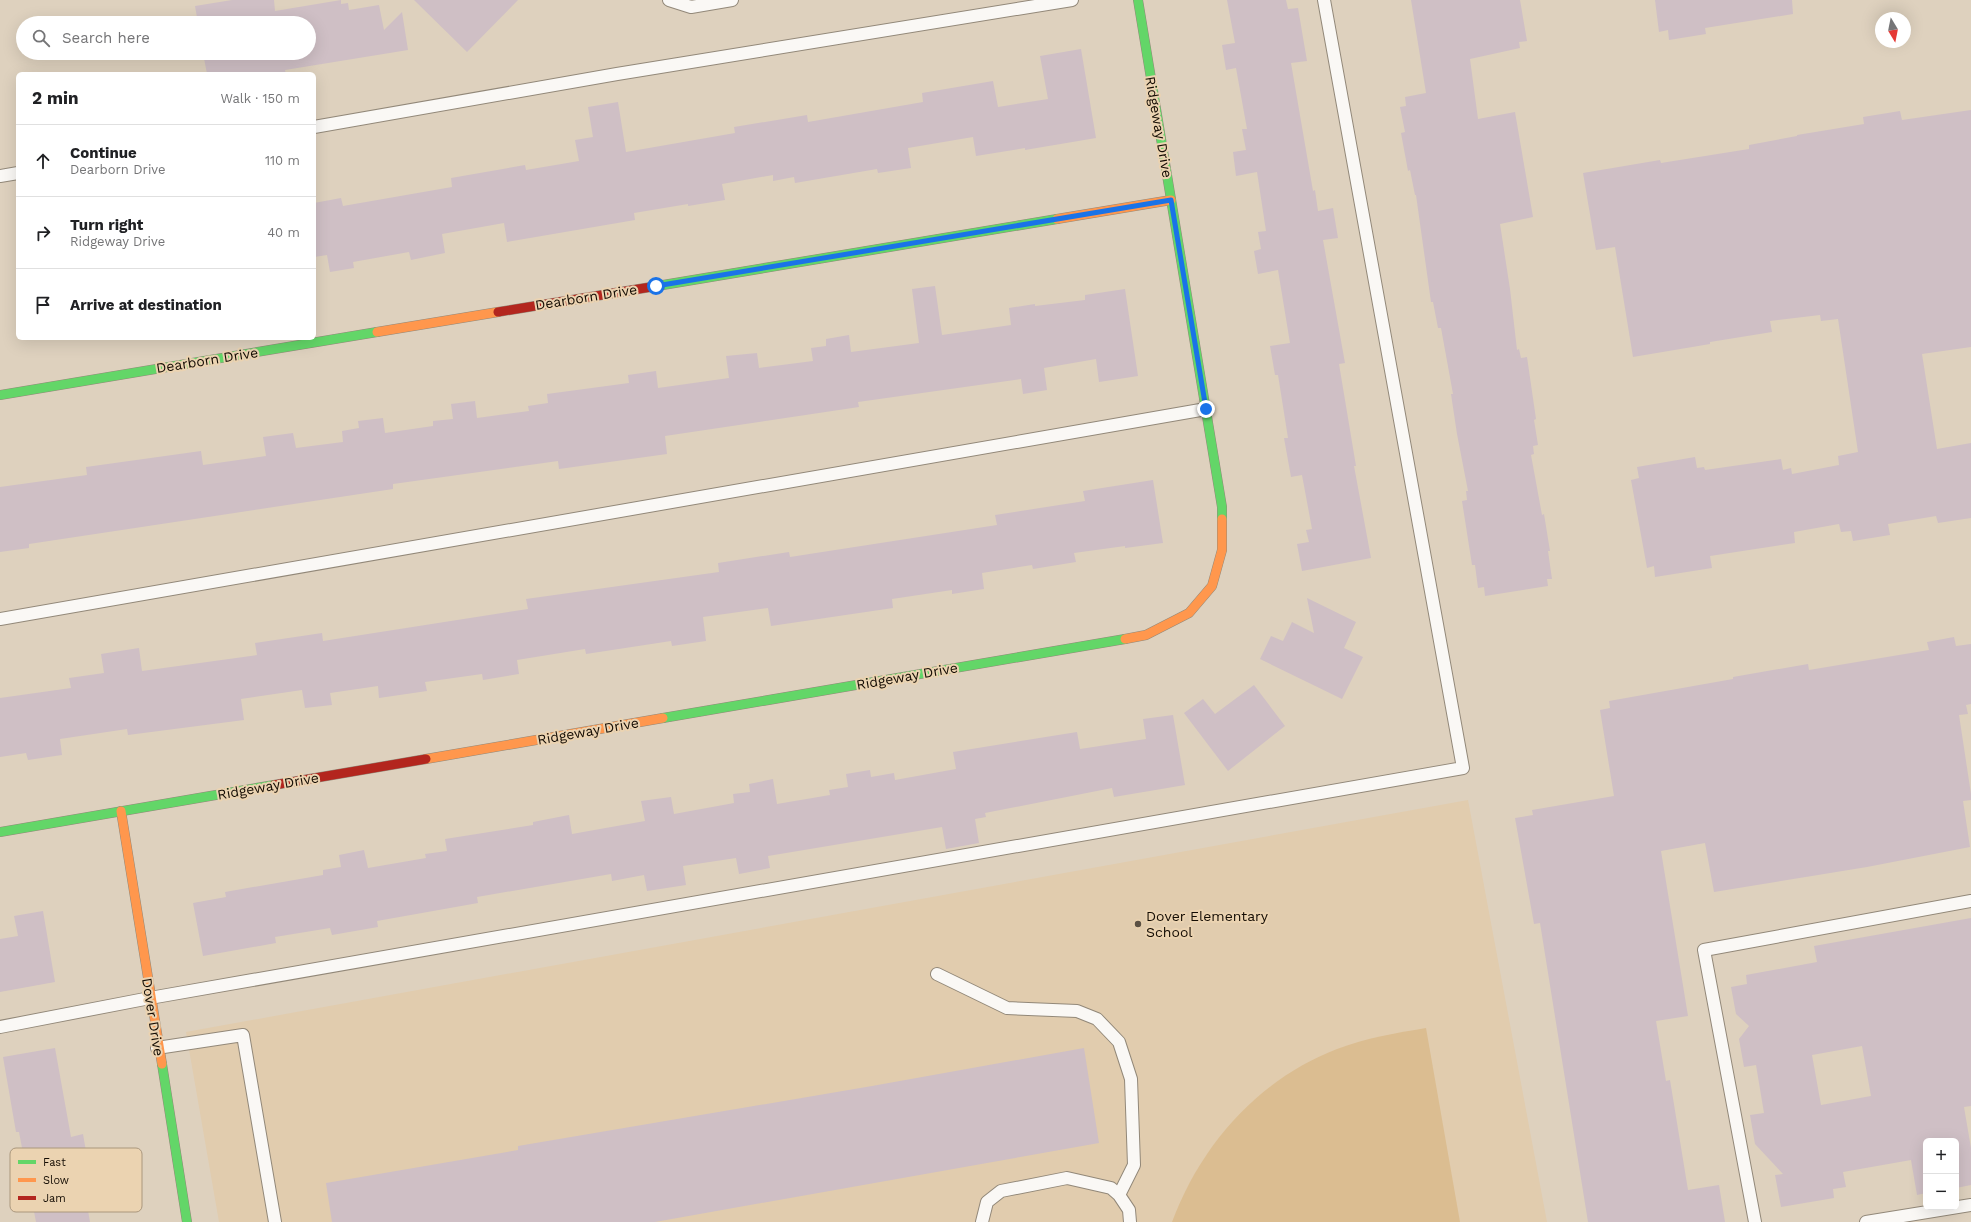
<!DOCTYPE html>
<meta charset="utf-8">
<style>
body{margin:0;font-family:"Work Sans",sans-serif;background:#f6f6f6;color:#202124}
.controls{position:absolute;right:12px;bottom:12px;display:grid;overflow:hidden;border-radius:6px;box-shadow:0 4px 16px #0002}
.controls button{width:36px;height:36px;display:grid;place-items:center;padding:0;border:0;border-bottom:1px solid #e0e0e0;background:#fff;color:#202124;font:20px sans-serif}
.compass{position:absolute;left:1875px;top:12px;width:36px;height:36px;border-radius:50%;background:#fff;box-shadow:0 4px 16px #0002;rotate:170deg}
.stop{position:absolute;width:12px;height:12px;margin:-9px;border:3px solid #1a73e8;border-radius:50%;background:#fff}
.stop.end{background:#1a73e8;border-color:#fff;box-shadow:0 1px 4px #0008}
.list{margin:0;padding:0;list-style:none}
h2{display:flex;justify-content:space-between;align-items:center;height:52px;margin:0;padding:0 16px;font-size:17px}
h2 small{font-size:13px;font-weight:400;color:#757577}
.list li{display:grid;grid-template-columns:26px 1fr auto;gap:12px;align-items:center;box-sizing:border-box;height:72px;padding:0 16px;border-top:1px solid #e0e0e0}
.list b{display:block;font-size:15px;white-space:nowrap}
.list p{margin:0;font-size:13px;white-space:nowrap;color:#757577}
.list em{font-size:13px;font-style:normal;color:#757577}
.icon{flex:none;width:22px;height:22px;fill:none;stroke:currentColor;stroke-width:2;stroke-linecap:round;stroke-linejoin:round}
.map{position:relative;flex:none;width:1971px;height:1222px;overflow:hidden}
.search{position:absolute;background:#fff;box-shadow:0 4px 16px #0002;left:16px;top:16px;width:300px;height:44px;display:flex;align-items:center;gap:10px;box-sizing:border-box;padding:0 14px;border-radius:22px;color:#757577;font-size:15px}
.panel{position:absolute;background:#fff;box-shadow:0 4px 16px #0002;left:16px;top:72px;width:300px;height:268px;border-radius:6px}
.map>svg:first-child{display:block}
.built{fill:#e1ccae}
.green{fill:#dbbd91}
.building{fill:#cfbfc5;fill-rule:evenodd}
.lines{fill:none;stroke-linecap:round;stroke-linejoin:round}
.lane-casing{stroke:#928879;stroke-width:14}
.fast-casing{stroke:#928879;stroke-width:10}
.slow-casing{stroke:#928879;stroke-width:10}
.jam-casing{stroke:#928879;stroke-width:10}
.lane{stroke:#faf8f5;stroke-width:12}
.fast{stroke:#63d668;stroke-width:9}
.slow{stroke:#ff974d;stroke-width:9}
.jam{stroke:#b3261e;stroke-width:9}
.route{stroke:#1a73e8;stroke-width:5}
.poi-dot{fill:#5b5144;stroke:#ebd3b1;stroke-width:1.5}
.labels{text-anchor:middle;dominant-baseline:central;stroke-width:4;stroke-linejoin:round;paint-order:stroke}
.street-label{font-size:14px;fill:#140c03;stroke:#ebd3b1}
.poi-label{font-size:14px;fill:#140c03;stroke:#ebd3b1;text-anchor:start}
.key{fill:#ebd3b1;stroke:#aa977d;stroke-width:1}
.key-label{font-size:11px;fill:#140c03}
</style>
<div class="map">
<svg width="1971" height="1222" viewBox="0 0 1971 1222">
<rect width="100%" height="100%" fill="#ded1be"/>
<path class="built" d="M 1468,800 L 1547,1222 L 219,1222 L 186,1032 Z"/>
<path class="green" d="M 1426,1028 L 1460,1222 L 1172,1222 C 1201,1144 1259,1079 1337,1049 C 1366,1038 1396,1033 1426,1028 Z"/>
<path class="building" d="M 232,0 L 274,0 L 275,11 L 341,0 L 341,4 L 348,3 L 349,10 L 379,5 L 384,30 L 402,12 L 408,50 L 285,70 L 286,74 L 207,74 L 203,53 L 309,53 L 309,23 L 198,23 L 195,6 Z
M 414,0 L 518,0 L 467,52 Z
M 1227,0 L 1286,0 L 1288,9 L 1298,8 L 1307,61 L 1291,63 L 1313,191 L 1315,190 L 1318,211 L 1333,208 L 1338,238 L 1323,240 L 1345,363 L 1339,364 L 1356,466 L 1354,466 L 1371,558 L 1302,571 L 1297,544 L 1309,542 L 1306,530 L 1312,529 L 1302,475 L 1291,477 L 1284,438 L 1288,438 L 1278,375 L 1275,375 L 1270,346 L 1290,343 L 1278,270 L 1258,274 L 1254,251 L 1261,249 L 1258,232 L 1266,231 L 1257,172 L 1236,176 L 1233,152 L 1246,150 L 1242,129 L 1247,129 L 1236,68 L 1226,70 L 1222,45 L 1235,43 Z
M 1411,0 L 1520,0 L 1527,41 L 1519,42 L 1520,48 L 1470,59 L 1478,119 L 1515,112 L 1533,217 L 1500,224 L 1510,289 L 1517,350 L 1519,349 L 1521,358 L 1527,357 L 1536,419 L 1534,420 L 1538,445 L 1533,446 L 1534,454 L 1531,455 L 1542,515 L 1544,514 L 1550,551 L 1548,551 L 1552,579 L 1547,579 L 1548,586 L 1485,596 L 1484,587 L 1478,588 L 1475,565 L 1472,565 L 1462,501 L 1467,500 L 1466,491 L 1468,491 L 1457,434 L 1451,394 L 1453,394 L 1441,328 L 1438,328 L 1433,302 L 1431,302 L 1416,195 L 1415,195 L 1410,170 L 1408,171 L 1401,133 L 1405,132 L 1400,107 L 1406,106 L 1405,97 L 1426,93 Z
M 1655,0 L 1792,0 L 1793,14 L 1705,28 L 1706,34 L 1669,40 L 1668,30 L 1659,32 Z
M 1081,49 L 1096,138 L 1025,150 L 1025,148 L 976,156 L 973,137 L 908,148 L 911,168 L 878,173 L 877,169 L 795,183 L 794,177 L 773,181 L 773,175 L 722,184 L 725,200 L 688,206 L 688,204 L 634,213 L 635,220 L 507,242 L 504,223 L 442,234 L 445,253 L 411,260 L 409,252 L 353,262 L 354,268 L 330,272 L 327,255 L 314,257 L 314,203 L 341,198 L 343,206 L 452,187 L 451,178 L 525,165 L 526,170 L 579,161 L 575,140 L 593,137 L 588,107 L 618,102 L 626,152 L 735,133 L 734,127 L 807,115 L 808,122 L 923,102 L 922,93 L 993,81 L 998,107 L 1048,99 L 1040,56 Z
M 1971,110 L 1971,347 L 1922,354 L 1937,449 L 1971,443 L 1971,518 L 1938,523 L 1936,516 L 1888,524 L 1890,535 L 1853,541 L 1851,531 L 1841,532 L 1839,524 L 1794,532 L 1795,543 L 1710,556 L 1712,568 L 1655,577 L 1654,566 L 1647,568 L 1631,480 L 1639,478 L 1637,467 L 1695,457 L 1697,468 L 1704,467 L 1705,470 L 1781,459 L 1783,470 L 1791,468 L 1792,474 L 1839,465 L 1838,456 L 1858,452 L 1838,319 L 1821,321 L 1820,315 L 1770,321 L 1772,332 L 1710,342 L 1710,344 L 1633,357 L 1615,247 L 1596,250 L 1583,173 L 1660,160 L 1661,163 L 1749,149 L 1749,145 L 1797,136 L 1797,135 L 1864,124 L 1863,117 L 1900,111 L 1902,120 Z
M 935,286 L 942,335 L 1011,325 L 1009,308 L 1035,304 L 1035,306 L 1085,300 L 1085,295 L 1125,289 L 1138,376 L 1099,382 L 1096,359 L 1044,368 L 1047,390 L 1023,394 L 1021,379 L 858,402 L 859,407 L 665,436 L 667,454 L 559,469 L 558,461 L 393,484 L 393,489 L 29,544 L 29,548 L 0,552 L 0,487 L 87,475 L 86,467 L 201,451 L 203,465 L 266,456 L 263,437 L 293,433 L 296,448 L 343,442 L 342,431 L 359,428 L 358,421 L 383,418 L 385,433 L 433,426 L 433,421 L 453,419 L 451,404 L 475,401 L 477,418 L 529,411 L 528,406 L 548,403 L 547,394 L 629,383 L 628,375 L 656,371 L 658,388 L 729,378 L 726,356 L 757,353 L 759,368 L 813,361 L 811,348 L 826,346 L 826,339 L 849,335 L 851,352 L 919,343 L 912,289 Z
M 1153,480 L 1163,543 L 1125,548 L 1125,546 L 1074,553 L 1076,562 L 1033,569 L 1032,565 L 982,573 L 984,589 L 952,594 L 952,590 L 892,599 L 893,608 L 771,626 L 768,608 L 703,617 L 706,641 L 672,646 L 671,641 L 586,654 L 585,649 L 517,660 L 519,674 L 483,680 L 482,674 L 425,682 L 427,691 L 379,698 L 378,686 L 330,693 L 332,705 L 305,708 L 302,690 L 241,699 L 244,720 L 128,735 L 127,729 L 60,739 L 62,755 L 28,760 L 26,753 L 0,757 L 0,698 L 71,688 L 69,678 L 104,673 L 101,654 L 139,648 L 142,671 L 257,655 L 255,643 L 322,633 L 323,641 L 528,609 L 526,599 L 719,572 L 718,563 L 789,552 L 790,557 L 997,525 L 995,515 L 1085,501 L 1083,491 Z
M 1307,598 L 1356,622 L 1344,648 L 1363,657 L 1342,699 L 1260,659 L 1271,636 L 1283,641 L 1292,622 L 1314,633 Z
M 1954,637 L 1956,646 L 1971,644 L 1971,704 L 1966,705 L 1968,714 L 1959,715 L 1971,794 L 1971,800 L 1963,801 L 1970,847 L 1867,867 L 1714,892 L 1705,843 L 1661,851 L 1688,1016 L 1656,1021 L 1666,1081 L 1670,1080 L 1688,1190 L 1719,1185 L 1725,1222 L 1588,1222 L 1540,923 L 1534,924 L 1515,818 L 1533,815 L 1532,810 L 1614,796 L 1600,710 L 1610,708 L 1609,701 L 1733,679 L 1733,677 L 1808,664 L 1809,670 L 1929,650 L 1927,642 Z
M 1254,685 L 1285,726 L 1228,771 L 1184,713 L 1203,699 L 1215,714 Z
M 1173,715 L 1185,785 L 1114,797 L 1112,788 L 985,813 L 986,817 L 975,819 L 979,843 L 946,849 L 942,827 L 768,856 L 770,868 L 739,874 L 736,858 L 683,866 L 686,885 L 647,891 L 644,875 L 612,881 L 611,874 L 477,897 L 478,903 L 377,921 L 378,927 L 332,935 L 330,928 L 275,937 L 276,943 L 203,956 L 193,903 L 226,897 L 225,892 L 323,875 L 323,870 L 341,867 L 339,855 L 364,850 L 368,868 L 426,858 L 425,854 L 447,851 L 445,839 L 533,825 L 533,822 L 569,815 L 572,834 L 645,821 L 641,801 L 671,797 L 674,814 L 734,803 L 733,794 L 750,792 L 749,784 L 773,779 L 777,804 L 830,795 L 829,790 L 848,787 L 846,774 L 870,770 L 871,777 L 894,773 L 895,780 L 956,769 L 953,752 L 1077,732 L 1080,749 L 1146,739 L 1143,719 Z
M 43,911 L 55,982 L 0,992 L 0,939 L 18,936 L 14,916 Z
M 1971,918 L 1971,1106 L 1964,1107 L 1971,1148 L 1971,1185 L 1956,1188 L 1956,1141 L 1926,1141 L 1926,1193 L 1917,1195 L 1911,1160 L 1843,1172 L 1846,1187 L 1833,1189 L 1834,1198 L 1781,1207 L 1775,1175 L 1783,1174 L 1755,1144 L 1750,1115 L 1764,1113 L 1756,1065 L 1744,1067 L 1739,1039 L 1749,1026 L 1736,1014 L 1731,987 L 1747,984 L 1746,975 L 1817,962 L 1814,946 ZM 1862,1046 L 1871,1096 L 1821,1105 L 1812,1055 Z
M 55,1048 L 71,1137 L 83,1134 L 95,1203 L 87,1205 L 90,1222 L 36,1222 L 19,1132 L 16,1132 L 3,1057 Z
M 1084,1048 L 1099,1143 L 655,1222 L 332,1222 L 326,1183 L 518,1150 L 518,1146 L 872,1086 Z"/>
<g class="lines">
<g class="lane-casing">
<path id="lane" d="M 669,0 L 691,7 L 732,0
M 314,127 L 617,74 L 1072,0
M 0,176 L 18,173
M 0,619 L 1206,409
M 937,974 L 1007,1008 L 1077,1011 L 1097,1019 L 1119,1042 L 1131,1079 L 1134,1165 L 1119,1195
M 0,1027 L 150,998 L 1463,768 L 1324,0
M 157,1048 L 243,1035 L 275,1222
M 982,1222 L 987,1202 L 1001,1191 L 1067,1178 L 1111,1188 L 1119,1195 L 1129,1210 L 1130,1222
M 1755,1222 L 1704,950 L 1971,901
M 1866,1222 L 1971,1205"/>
</g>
<g class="fast-casing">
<path id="fast" d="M 1138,0 L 1222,507 L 1222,519
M 657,286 L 1057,219
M 0,395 L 377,332
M 663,718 L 1125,639
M 0,832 L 274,785
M 162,1064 L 187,1222"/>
</g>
<g class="slow-casing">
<path id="slow" d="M 1057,219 L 1171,200
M 377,332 L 498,312
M 1125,639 L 1146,635 L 1189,613 L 1212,586 L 1222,550 L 1222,519
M 426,759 L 663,718
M 121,811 L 162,1064"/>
</g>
<g class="jam-casing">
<path id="jam" d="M 498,312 L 657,286
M 274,785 L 426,759"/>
</g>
<use href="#lane" class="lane"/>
<use href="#fast" class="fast"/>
<use href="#slow" class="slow"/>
<use href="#jam" class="jam"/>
</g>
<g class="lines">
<path class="route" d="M 656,286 L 1171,200 L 1206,409"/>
</g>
<circle class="poi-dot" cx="1138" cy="924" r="4"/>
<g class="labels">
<g class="street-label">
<text transform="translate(1159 127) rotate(80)">Ridgeway Drive</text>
<text transform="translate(586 297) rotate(-9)">Dearborn Drive</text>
<text transform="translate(207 360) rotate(-9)">Dearborn Drive</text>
<text transform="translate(907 676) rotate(-10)">Ridgeway Drive</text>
<text transform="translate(588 731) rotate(-10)">Ridgeway Drive</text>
<text transform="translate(268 786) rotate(-10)">Ridgeway Drive</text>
<text transform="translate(153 1017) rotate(81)">Dover Drive</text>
</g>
<g class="poi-label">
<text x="1146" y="916">Dover Elementary<tspan x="1146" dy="16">School</tspan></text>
</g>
</g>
<rect x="10" y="1148" width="132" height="64" rx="6" class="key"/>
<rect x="18" y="1160" width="18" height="4" fill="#63d668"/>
<rect x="18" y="1178" width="18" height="4" fill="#ff974d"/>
<rect x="18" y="1196" width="18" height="4" fill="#b3261e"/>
<g class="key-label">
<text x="43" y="1166">Fast</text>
<text x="43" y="1184">Slow</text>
<text x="43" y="1202">Jam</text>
</g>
</svg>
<div class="controls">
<button>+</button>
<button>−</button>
</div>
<svg class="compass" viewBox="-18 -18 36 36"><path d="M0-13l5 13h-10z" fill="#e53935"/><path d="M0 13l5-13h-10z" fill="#757577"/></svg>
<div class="stop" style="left:656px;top:286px"></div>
<div class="stop end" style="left:1206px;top:409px"></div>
<div class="search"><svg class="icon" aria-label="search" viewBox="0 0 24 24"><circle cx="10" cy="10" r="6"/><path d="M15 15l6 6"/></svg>Search here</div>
<section class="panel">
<h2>2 min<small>Walk · 150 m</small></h2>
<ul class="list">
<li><svg class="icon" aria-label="ahead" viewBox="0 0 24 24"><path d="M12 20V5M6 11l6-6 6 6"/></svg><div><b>Continue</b><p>Dearborn Drive</p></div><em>110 m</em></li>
<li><svg class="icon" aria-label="right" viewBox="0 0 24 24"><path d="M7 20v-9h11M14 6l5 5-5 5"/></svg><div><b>Turn right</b><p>Ridgeway Drive</p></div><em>40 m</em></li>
<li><svg class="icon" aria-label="arrive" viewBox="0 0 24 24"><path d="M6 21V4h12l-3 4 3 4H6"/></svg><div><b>Arrive at destination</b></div></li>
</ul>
</section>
</div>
